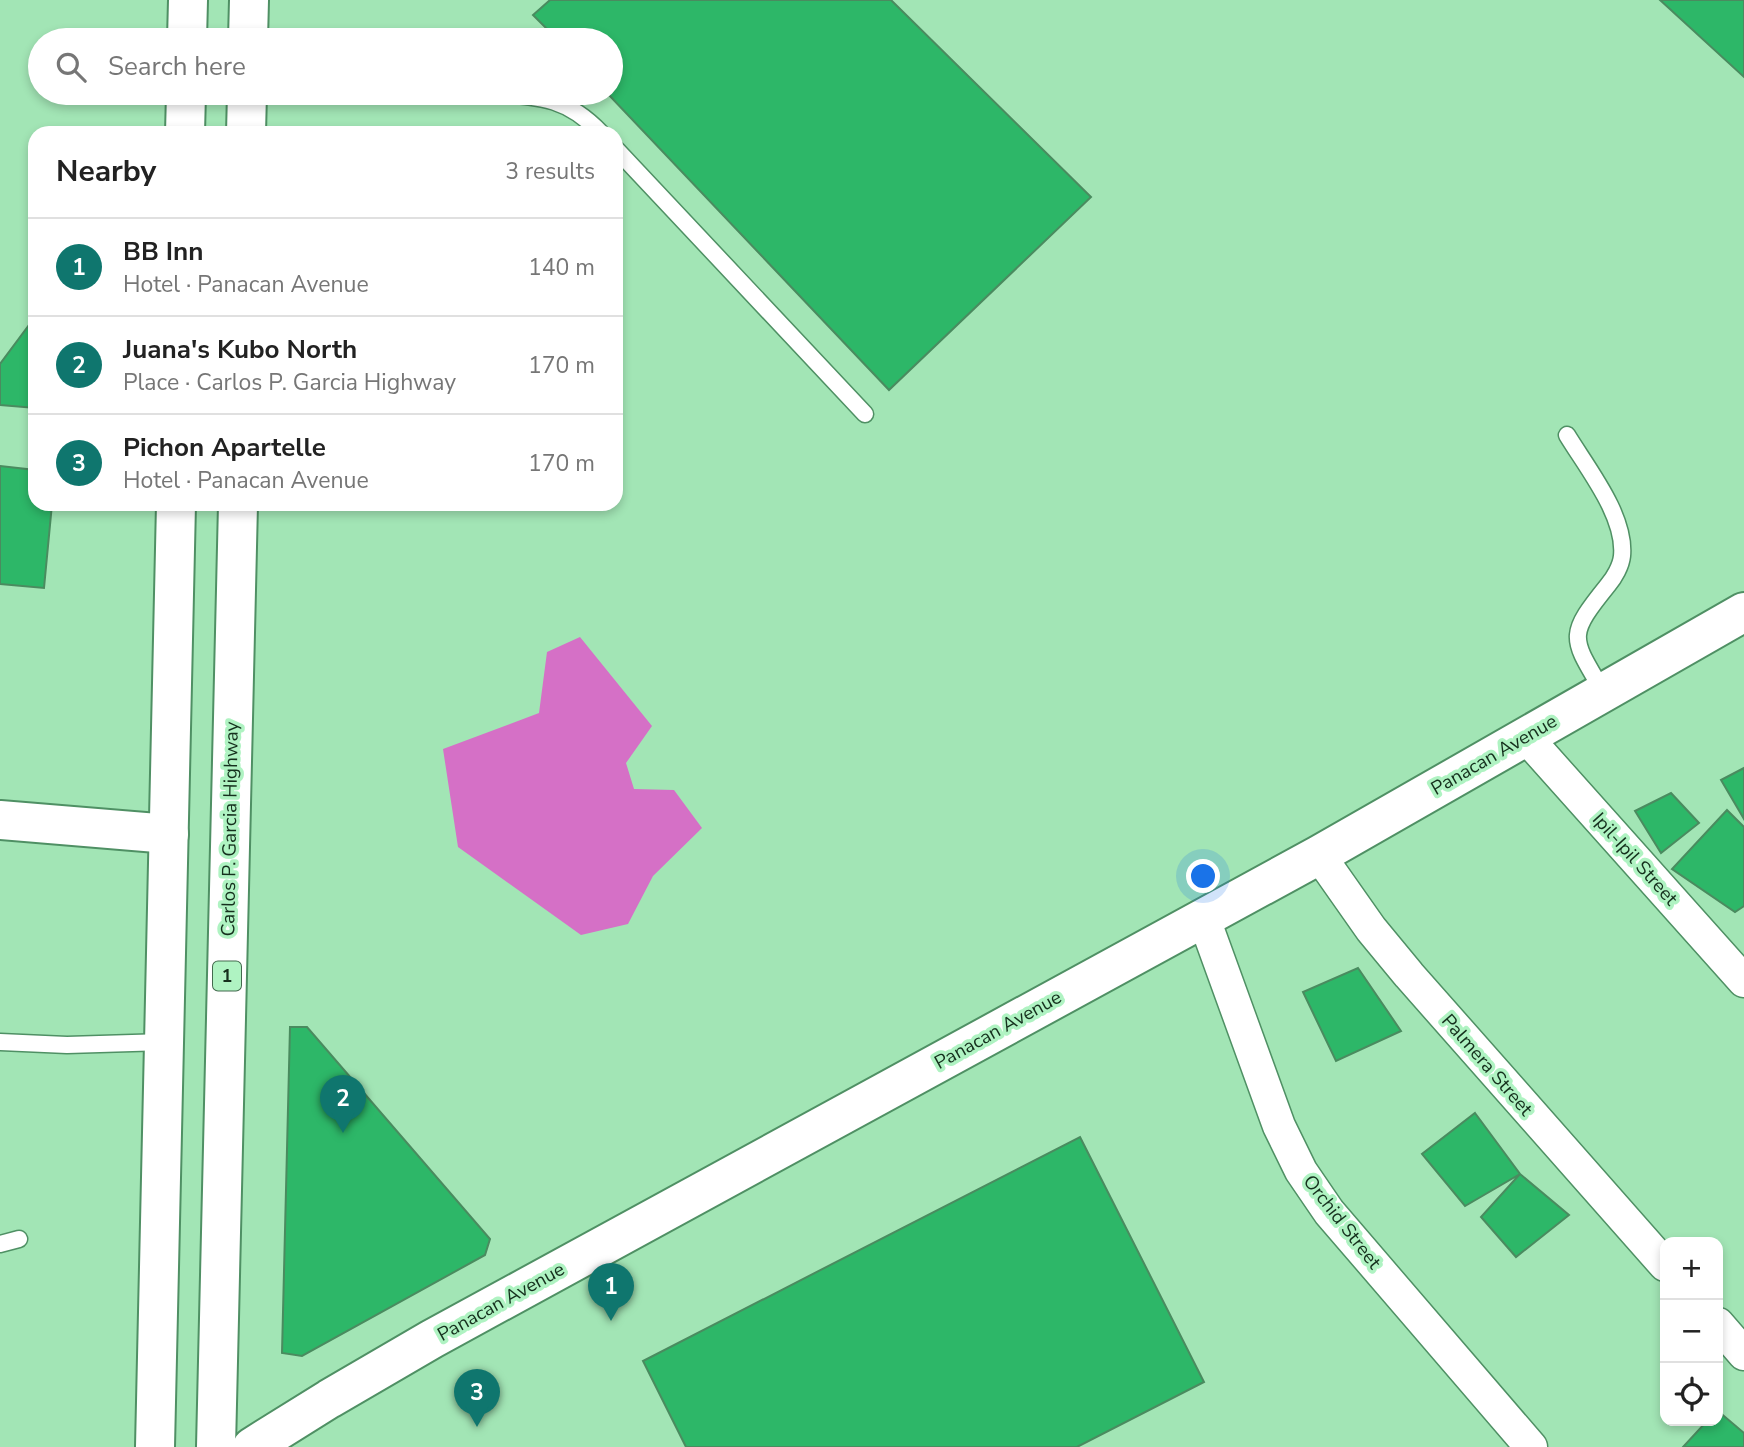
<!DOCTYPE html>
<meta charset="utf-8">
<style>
body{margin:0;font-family:"Nunito Sans",sans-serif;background:#f2f2f2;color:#222}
.controls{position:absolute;right:21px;bottom:21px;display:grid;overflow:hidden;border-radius:14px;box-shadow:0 4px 10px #0003}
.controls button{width:63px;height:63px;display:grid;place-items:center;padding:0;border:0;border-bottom:2px solid #e0e0e0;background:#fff;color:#222;font:35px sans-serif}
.you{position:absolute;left:1204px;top:877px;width:24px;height:24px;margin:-18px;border:5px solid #fff;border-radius:50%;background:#1a73e8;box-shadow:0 0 0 10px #1a73e833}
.badge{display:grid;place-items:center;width:46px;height:46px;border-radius:50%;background:#0f766e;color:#fff;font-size:23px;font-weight:700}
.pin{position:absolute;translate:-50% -58px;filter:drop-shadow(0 2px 4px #0008)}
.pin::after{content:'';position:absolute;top:37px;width:24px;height:21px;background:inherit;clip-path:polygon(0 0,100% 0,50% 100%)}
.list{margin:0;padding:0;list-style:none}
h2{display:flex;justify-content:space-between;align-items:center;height:91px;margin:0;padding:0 28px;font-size:30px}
h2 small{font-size:23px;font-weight:400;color:#767676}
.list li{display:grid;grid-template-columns:46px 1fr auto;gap:21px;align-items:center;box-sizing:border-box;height:98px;padding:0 28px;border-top:2px solid #e0e0e0}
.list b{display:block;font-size:26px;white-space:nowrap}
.list p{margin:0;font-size:23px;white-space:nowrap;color:#767676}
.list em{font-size:23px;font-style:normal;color:#767676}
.icon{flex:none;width:38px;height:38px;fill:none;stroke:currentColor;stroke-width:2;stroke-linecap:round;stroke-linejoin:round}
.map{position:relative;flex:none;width:1744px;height:1447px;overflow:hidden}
.search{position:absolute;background:#fff;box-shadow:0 4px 10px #0003;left:28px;top:28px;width:595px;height:77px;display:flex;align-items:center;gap:18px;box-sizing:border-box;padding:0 24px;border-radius:38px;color:#767676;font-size:26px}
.panel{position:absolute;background:#fff;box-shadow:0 4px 10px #0003;left:28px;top:126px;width:595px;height:385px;border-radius:21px}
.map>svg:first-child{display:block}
.forest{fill:#d570c6}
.building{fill:#2db768;stroke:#4a8b5f;stroke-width:2}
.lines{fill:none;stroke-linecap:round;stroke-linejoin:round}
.service-casing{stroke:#4f9064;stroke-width:19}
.minor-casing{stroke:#4f9064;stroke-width:35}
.tertiary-casing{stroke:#4f9064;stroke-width:42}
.secondary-casing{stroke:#4f9064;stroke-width:42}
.trunk-casing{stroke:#4f9064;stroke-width:42}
.service{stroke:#fff;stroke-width:16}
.minor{stroke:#fff;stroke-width:32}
.tertiary{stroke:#fff;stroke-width:38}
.secondary{stroke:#fff;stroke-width:38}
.trunk{stroke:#fff;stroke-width:38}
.labels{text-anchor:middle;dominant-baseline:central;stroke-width:7;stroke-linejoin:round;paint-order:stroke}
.shield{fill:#aff3c2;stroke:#436a4e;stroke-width:2}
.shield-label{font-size:18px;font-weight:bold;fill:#15301d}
.street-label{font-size:19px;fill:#15301d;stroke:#aff3c2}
</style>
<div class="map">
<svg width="1744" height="1447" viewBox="0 0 1744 1447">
<rect width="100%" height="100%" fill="#a2e5b5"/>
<path class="forest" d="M 580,637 L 652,726 L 626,763 L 634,789 L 674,790 L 702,828 L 653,876 L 628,924 L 581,935 L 458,847 L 443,749 L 539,713 L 547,652 Z"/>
<path class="building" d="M 550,0 L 891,0 L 1091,197 L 889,390 L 607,93 L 611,93 L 611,40 L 558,40 L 533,15 Z
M 1660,0 L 1744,0 L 1744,77 Z
M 29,325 L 35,325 L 35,408 L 0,405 L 0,364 Z
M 0,466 L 35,470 L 35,504 L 52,504 L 44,588 L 0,584 Z
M 1744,768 L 1744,819 L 1721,780 Z
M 1671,793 L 1699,823 L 1661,853 L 1635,811 Z
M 1727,810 L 1744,827 L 1744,906 L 1735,912 L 1672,869 Z
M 1358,968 L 1401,1031 L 1336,1061 L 1303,992 Z
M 290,1027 L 307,1027 L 490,1239 L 485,1255 L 302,1356 L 282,1353 Z
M 1475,1113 L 1520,1174 L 1465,1206 L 1422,1154 Z
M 1080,1137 L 1204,1382 L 1077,1447 L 686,1447 L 643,1361 Z
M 1520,1174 L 1569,1215 L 1516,1257 L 1481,1217 Z
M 1718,1411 L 1744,1433 L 1744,1447 L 1683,1447 L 1707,1421 L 1718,1421 Z"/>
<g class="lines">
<g class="service-casing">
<path id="service" d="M 482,93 C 533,97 563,93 601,133
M 616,149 L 865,414
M 1567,435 C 1587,468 1626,516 1622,556 C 1621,566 1614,578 1608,585 C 1566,637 1571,637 1604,693
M 0,1042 L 67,1045 L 165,1042
M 0,1244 L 19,1239"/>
</g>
<g class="minor-casing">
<path id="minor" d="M 1526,737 L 1744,981
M 1319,855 L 1371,929 L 1409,975 L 1665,1265
M 1204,919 L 1279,1126 L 1301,1171 L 1329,1212 L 1531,1447
M 1718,1324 L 1744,1354"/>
</g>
<g class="tertiary-casing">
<path id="tertiary" d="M 252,1447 L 329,1399 L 432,1339 L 1319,855 L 1744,612"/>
</g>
<g class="secondary-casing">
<path id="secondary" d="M 0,820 L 169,834"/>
</g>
<g class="trunk-casing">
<path id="trunk" d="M 187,40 L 188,0
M 248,40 L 249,0
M 185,133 L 186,93
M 246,133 L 247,93
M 155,1447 L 176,504
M 216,1447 L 238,504"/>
</g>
<use href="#service" class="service"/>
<use href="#minor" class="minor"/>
<use href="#tertiary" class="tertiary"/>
<use href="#secondary" class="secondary"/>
<use href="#trunk" class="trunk"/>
</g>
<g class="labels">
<rect class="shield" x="213" y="961.5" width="28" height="29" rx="5"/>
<g class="shield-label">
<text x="227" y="976">1</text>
</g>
<g class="street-label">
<text transform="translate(1494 755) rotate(-30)">Panacan Avenue</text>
<text transform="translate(230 829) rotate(-89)">Carlos P. Garcia Highway</text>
<text transform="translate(1635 859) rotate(48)">Ipil-Ipil Street</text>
<text transform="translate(998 1030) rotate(-29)">Panacan Avenue</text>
<text transform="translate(1487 1065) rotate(49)">Palmera Street</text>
<text transform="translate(1342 1222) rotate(52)">Orchid Street</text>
<text transform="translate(501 1302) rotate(-29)">Panacan Avenue</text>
</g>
</g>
</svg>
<div class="controls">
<button>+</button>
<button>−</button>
<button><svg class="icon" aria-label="locate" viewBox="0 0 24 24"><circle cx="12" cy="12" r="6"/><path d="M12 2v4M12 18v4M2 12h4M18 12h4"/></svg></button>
</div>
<div class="you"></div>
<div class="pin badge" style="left:611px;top:1321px">1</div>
<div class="pin badge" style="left:343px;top:1133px">2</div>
<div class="pin badge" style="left:477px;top:1427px">3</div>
<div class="search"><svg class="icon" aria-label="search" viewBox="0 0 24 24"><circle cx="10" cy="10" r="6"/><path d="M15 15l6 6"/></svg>Search here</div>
<section class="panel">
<h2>Nearby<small>3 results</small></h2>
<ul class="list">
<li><span class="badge">1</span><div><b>BB Inn</b><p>Hotel · Panacan Avenue</p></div><em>140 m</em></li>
<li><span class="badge">2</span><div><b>Juana's Kubo North</b><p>Place · Carlos P. Garcia Highway</p></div><em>170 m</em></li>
<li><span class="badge">3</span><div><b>Pichon Apartelle</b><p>Hotel · Panacan Avenue</p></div><em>170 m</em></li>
</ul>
</section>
</div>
